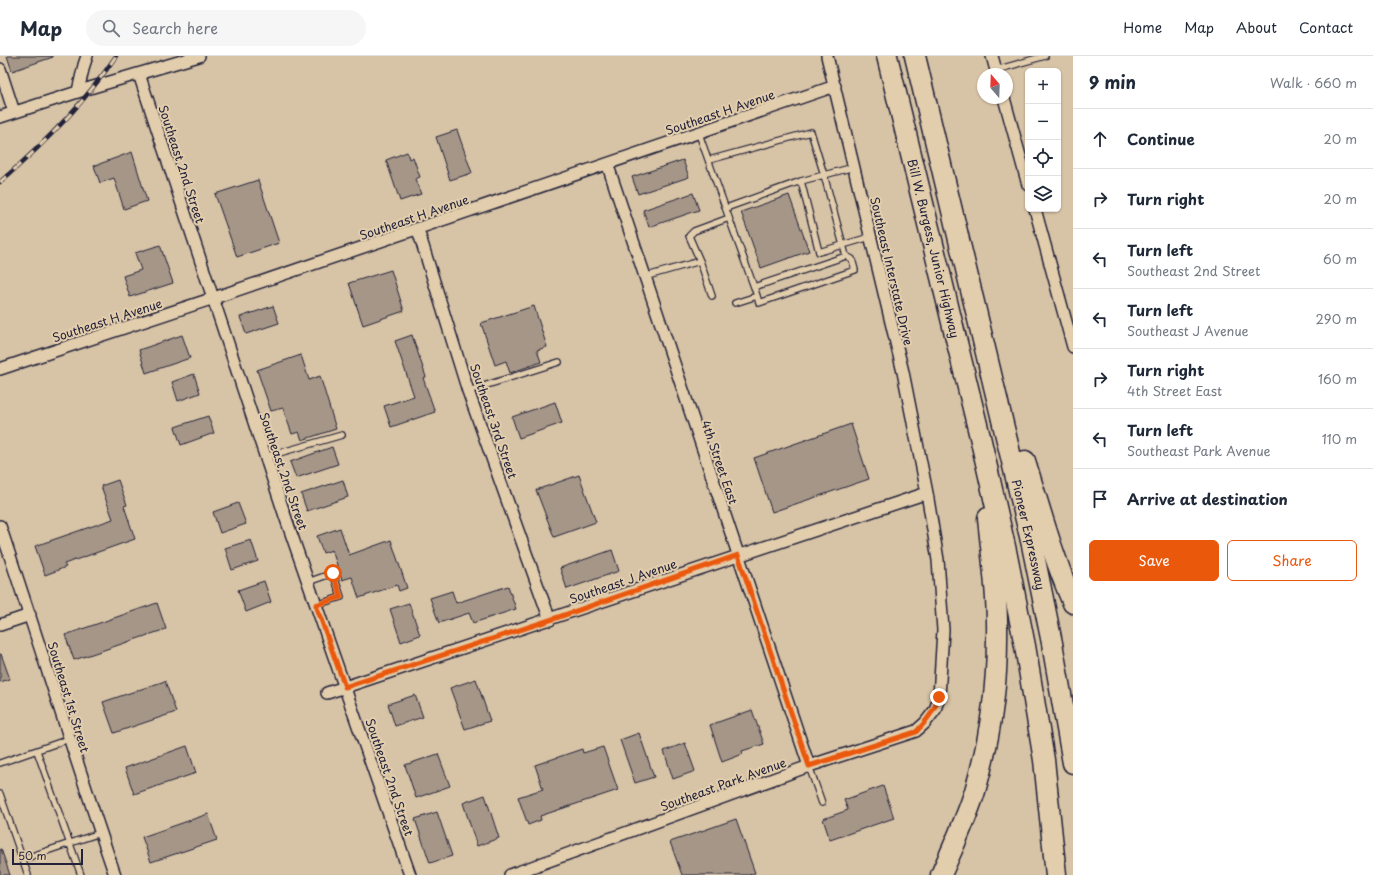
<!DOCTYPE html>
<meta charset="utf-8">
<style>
body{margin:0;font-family:"Playpen Sans",sans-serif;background:#f6f6f7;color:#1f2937}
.controls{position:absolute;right:12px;top:12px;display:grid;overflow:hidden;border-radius:6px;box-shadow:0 1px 3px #0004}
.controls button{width:36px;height:36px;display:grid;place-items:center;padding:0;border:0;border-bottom:1px solid #e0e1e3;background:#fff;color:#1f2937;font:20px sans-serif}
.compass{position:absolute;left:977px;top:12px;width:36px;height:36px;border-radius:50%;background:#fff;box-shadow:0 1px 3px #0004;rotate:341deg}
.scale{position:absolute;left:12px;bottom:10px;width:71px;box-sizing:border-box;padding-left:4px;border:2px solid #22223b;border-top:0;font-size:11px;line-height:14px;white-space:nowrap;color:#22223b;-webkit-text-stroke:3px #e2cdac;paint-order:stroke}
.stop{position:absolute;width:12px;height:12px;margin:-9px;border:3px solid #ea580c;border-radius:50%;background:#fff}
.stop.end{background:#ea580c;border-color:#fff;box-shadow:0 1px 4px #0008}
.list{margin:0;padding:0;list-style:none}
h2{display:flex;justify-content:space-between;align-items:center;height:52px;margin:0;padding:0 16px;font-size:17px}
h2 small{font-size:13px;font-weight:400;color:#747a83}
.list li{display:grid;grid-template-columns:26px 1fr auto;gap:12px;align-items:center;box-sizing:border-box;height:60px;padding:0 16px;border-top:1px solid #e0e1e3}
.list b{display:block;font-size:15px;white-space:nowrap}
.list p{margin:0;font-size:13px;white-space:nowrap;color:#747a83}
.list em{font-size:13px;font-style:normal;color:#747a83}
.actions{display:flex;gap:8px;padding:12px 16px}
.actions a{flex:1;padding:9px 0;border:1px solid #ea580c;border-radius:6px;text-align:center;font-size:14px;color:#ea580c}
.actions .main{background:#ea580c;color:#fff}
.icon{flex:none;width:22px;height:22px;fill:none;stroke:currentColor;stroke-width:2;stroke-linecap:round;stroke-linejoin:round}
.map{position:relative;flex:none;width:1073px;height:819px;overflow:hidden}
header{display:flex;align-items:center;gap:24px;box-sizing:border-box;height:56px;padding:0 20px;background:#fff;border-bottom:1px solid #e0e1e3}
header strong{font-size:19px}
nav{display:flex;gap:22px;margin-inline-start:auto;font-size:14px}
.search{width:280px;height:36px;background:#f6f6f7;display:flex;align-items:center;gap:10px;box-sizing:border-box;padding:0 14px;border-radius:22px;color:#747a83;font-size:15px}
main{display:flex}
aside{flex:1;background:#fff}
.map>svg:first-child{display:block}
.building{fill:#a59687;stroke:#22223b}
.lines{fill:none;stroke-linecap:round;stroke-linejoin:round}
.lane-casing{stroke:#22223b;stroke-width:8}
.street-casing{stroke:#22223b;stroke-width:14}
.highway-casing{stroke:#22223b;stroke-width:23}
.lane{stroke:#e2cdac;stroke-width:5.5}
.street{stroke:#e2cdac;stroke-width:11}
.highway{stroke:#e2cdac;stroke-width:20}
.rail-casing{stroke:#22223b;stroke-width:4.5}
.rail{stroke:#e2cdac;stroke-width:3;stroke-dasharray:9;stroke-linecap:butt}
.route{stroke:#ea580c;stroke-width:5}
.labels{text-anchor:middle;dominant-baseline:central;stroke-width:4;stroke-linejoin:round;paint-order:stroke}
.street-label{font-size:12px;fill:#22223b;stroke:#e2cdac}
</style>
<header>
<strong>Map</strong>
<div class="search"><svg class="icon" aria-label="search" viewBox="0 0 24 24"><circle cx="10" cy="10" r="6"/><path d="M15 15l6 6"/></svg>Search here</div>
<nav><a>Home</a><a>Map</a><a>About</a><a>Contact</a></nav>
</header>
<main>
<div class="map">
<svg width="1073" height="819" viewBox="0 0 1073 819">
<rect width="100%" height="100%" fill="#d7c3a5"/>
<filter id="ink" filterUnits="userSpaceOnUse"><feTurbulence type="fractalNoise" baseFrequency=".025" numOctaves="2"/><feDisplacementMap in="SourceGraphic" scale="8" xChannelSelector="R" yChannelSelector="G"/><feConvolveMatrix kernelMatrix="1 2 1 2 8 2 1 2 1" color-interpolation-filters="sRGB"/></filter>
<g filter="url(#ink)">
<path class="building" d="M 7,0 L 53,0 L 53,1 L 12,15 Z
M 457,74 L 472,117 L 450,124 L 436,81 Z
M 132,96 L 147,145 L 124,153 L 114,122 L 100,127 L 94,110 Z
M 407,96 L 409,103 L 413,101 L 420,121 L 415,123 L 421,138 L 400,145 L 386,104 Z
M 683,104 L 689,121 L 638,138 L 632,121 Z
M 258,124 L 279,187 L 237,201 L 215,138 Z
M 693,137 L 699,154 L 649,171 L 643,154 Z
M 789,139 L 809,195 L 761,212 L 741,156 Z
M 160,189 L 173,227 L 130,241 L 123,220 L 141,214 L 135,197 Z
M 391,214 L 404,255 L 363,269 L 349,227 Z
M 273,250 L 279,267 L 246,278 L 240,261 Z
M 534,250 L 547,291 L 537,294 L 541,306 L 510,317 L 506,305 L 495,309 L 481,267 Z
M 182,279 L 190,302 L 146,317 L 139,294 Z
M 412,279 L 426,321 L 423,322 L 435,356 L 391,371 L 384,350 L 414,340 L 395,285 Z
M 301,299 L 309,324 L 320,320 L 336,373 L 302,384 L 299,376 L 292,378 L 283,352 L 271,355 L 257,314 Z
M 194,318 L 200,337 L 178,345 L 172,326 Z
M 555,346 L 562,367 L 519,382 L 512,361 Z
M 208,360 L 214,377 L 181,389 L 175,371 Z
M 851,368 L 869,423 L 772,456 L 754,402 Z
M 332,391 L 338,408 L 296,422 L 290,406 Z
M 579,419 L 596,466 L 554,481 L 536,434 Z
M 118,424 L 127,449 L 124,450 L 135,483 L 64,508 L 66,511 L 45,519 L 35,490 L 113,463 L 101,430 Z
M 343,424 L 348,441 L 307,455 L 301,438 Z
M 238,447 L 246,468 L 220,477 L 213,456 Z
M 340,472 L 349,499 L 391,484 L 407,532 L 399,535 L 397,529 L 359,542 L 352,521 L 342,524 L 332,494 L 323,497 L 317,480 Z
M 251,484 L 258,505 L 232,514 L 225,492 Z
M 612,494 L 619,515 L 567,533 L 560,512 Z
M 264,525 L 271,546 L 246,556 L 238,534 Z
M 508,530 L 516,553 L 473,567 L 469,557 L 439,567 L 430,542 L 452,535 L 456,547 Z
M 157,547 L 166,573 L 74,604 L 65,579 Z
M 409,547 L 420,579 L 401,586 L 390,553 Z
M 0,598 L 1,598 L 10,623 L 0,626 Z
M 476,623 L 490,665 L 465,673 L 450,632 Z
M 165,625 L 176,656 L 114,677 L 103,646 Z
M 415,639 L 423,661 L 395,670 L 388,648 Z
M 752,654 L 764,688 L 742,695 L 743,698 L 722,706 L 710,669 Z
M 639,677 L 654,721 L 635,727 L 620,684 Z
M 685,687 L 695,715 L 673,723 L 664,695 Z
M 187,690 L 196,717 L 134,738 L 125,712 Z
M 603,691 L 618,734 L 540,760 L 541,764 L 528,769 L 518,741 L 543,733 L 535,709 L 582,693 L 583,697 Z
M 438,698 L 450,730 L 416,742 L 405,709 Z
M 883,730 L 894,762 L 830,784 L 823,763 L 848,754 L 844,744 Z
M 485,739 L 499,782 L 477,790 L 463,747 Z
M 437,756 L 452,800 L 430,807 L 415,763 Z
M 208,758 L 217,784 L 151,806 L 142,781 Z
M 736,763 L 755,817 L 749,819 L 682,819 L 670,786 Z
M 0,793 L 1,793 L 10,819 L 0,819 Z"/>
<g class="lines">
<g class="lane-casing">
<path id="lane" d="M 996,14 L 1045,0
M 699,78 L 729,162 L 694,175 L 689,180 L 700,205
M 709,104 L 811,76 L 824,119 L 801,125 L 819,196 L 870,181
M 726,152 L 801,125
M 729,162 L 754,231 L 846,200 L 852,203 L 855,214 L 759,247 L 757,240
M 846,200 L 824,119 L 854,111
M 644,221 L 700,205 L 712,240
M 735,247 L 757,240 L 754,231
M 468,335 L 559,306
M 265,401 L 342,379
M 308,526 L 333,517 L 341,541 L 316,549
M 37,695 L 81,819
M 0,707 L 69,683
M 809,710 L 822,747
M 0,738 L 28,819
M 23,803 L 100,777"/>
</g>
<g class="street-casing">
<path id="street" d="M 992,0 L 997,18
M 0,13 L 14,56
M 139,18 L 285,460 L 410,819
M 78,35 L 84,9 L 87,0
M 1004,42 L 1028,129
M 0,61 L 93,31 L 199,0
M 608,110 L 809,710
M 1035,153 L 1073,291
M 418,174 L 468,335 L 550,564
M 0,313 C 279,221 557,127 835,30
M 0,470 C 39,586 75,703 115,819
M 0,569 L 30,559
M 327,637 L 927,437
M 510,819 L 809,710 L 916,675 L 925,667 L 935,654 L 939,641 L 943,574 L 938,504 L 927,437 L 903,316 L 827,0"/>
</g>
<g class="highway-casing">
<g id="highway">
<path id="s1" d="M 887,0 L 981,385 L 1006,495 L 1025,590 L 1044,704 L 1056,819"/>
<path id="s2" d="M 915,0 L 1032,489 L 1052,587 L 1073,707"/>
<path d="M 1025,405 C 1040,453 1053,501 1073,547"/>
<path d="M 941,819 C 953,791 966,764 975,735 C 989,687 997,633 997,583 C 998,542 992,502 988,462"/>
</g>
</g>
<use href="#lane" class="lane"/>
<use href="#street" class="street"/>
<use href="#highway" class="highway"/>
<g class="rail-casing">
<path id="rail" d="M 0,126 C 43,89 84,48 116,0"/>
</g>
<use href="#rail" class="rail"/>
</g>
</g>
<g class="lines" filter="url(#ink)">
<path class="route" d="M 333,517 L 341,541 L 316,549 L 345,631 L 550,564 L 738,499 L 809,710 L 916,676 C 927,665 934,655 939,641"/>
</g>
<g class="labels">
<g class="street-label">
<text transform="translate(720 56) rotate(-19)">Southeast H Avenue</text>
<text transform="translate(182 108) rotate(72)">Southeast 2nd Street</text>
<text transform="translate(414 161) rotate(-19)">Southeast H Avenue</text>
<text stroke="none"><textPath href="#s1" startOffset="198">Bill W. Burgess, Junior Highway</textPath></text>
<text transform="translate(892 215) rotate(77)">Southeast Interstate Drive</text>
<text transform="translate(107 264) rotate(-18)">Southeast H Avenue</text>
<text transform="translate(494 365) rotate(71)">Southeast 3rd Street</text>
<text transform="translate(720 406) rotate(71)">4th Street East</text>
<text transform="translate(284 415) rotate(71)">Southeast 2nd Street</text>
<text stroke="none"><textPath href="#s2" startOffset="492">Pioneer Expressway</textPath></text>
<text transform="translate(623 525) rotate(-19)">Southeast J Avenue</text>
<text transform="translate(69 641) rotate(73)">Southeast 1st Street</text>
<text transform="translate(390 721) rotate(71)">Southeast 2nd Street</text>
<text transform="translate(723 728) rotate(-20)">Southeast Park Avenue</text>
</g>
</g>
</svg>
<div class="controls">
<button>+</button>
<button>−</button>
<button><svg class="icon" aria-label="locate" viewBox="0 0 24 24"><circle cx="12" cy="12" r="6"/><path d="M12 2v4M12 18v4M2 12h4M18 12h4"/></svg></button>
<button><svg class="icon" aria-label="layers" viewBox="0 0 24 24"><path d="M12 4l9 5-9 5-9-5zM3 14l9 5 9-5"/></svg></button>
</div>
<svg class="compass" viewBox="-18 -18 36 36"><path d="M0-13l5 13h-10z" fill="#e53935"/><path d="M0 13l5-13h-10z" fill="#747a83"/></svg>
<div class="scale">50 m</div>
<div class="stop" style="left:333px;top:517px"></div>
<div class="stop end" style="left:939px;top:641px"></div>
</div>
<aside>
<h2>9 min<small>Walk · 660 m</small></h2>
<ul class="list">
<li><svg class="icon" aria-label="ahead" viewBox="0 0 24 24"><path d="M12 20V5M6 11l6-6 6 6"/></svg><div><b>Continue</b></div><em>20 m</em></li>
<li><svg class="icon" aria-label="right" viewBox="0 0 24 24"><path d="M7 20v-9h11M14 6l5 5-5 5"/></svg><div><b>Turn right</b></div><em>20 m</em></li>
<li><svg class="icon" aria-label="left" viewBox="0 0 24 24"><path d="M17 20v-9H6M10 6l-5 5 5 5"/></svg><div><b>Turn left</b><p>Southeast 2nd Street</p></div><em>60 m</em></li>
<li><svg class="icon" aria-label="left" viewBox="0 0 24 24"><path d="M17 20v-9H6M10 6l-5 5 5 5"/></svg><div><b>Turn left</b><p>Southeast J Avenue</p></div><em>290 m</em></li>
<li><svg class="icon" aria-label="right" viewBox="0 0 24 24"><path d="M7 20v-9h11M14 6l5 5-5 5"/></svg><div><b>Turn right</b><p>4th Street East</p></div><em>160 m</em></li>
<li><svg class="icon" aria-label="left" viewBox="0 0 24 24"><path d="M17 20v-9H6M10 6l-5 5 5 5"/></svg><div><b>Turn left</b><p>Southeast Park Avenue</p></div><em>110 m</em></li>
<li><svg class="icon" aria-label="arrive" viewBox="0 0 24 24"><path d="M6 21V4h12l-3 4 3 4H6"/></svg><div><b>Arrive at destination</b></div></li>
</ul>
<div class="actions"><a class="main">Save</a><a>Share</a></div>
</aside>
</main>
